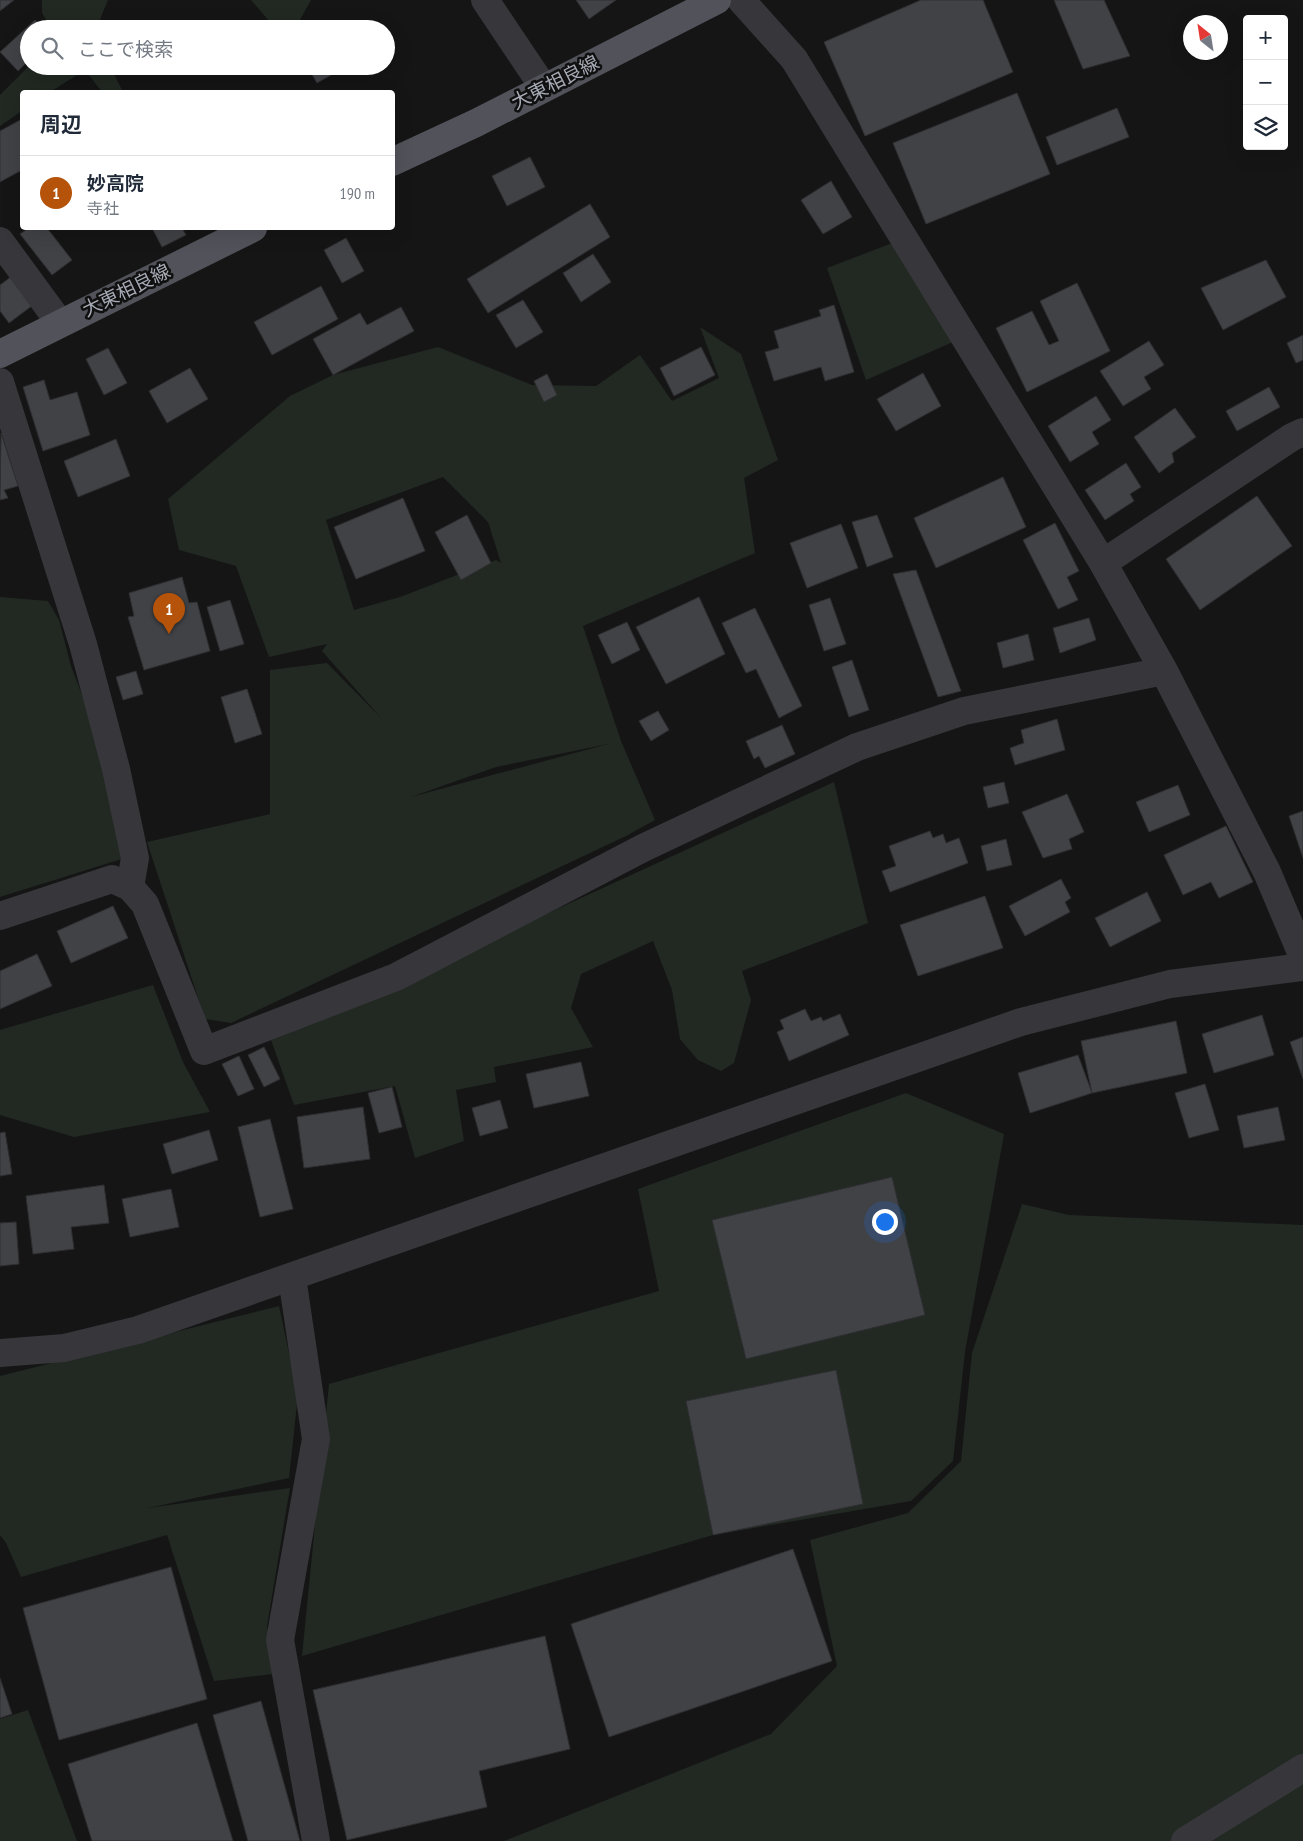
<!DOCTYPE html>
<html lang="ja">
<meta charset="utf-8">
<style>
body{margin:0;font-family:"PT Sans Narrow","Noto Sans JP",sans-serif;background:#f6f6f7;color:#1f2937}
.controls{position:absolute;right:15px;top:15px;display:grid;overflow:hidden;border-radius:5px;box-shadow:0 5px 20px #0002}
.controls button{width:45px;height:45px;display:grid;place-items:center;padding:0;border:0;border-bottom:1px solid #e0e1e3;background:#fff;color:#1f2937;font:25px sans-serif}
.compass{position:absolute;left:1183px;top:15px;width:45px;height:45px;border-radius:50%;background:#fff;box-shadow:0 5px 20px #0002;rotate:330deg}
.you{position:absolute;left:884px;top:1221px;width:18px;height:18px;margin:-12px;border:4px solid #fff;border-radius:50%;background:#1a73e8;box-shadow:0 0 0 8px #1a73e833}
.badge{display:grid;place-items:center;width:32px;height:32px;border-radius:50%;background:#b45309;color:#fff;font-size:16px;font-weight:700}
.pin{position:absolute;translate:-50% -41px;filter:drop-shadow(0 1px 2px #0008)}
.pin::after{content:'';position:absolute;top:26px;width:18px;height:15px;background:inherit;clip-path:polygon(0 0,100% 0,50% 100%)}
.list{margin:0;padding:0;list-style:none}
h2{display:flex;justify-content:space-between;align-items:center;height:65px;margin:0;padding:0 20px;font-size:21px}
h2 small{font-size:16px;font-weight:400;color:#747a83}
.list li{display:grid;grid-template-columns:32px 1fr auto;gap:15px;align-items:center;box-sizing:border-box;height:75px;padding:0 20px;border-top:1px solid #e0e1e3}
.list b{display:block;font-size:19px;white-space:nowrap}
.list p{margin:0;font-size:16px;white-space:nowrap;color:#747a83}
.list em{font-size:16px;font-style:normal;color:#747a83}
.icon{flex:none;width:28px;height:28px;fill:none;stroke:currentColor;stroke-width:2;stroke-linecap:round;stroke-linejoin:round}
.map{position:relative;flex:none;width:1303px;height:1841px;overflow:hidden}
.search{position:absolute;background:#fff;box-shadow:0 5px 20px #0002;left:20px;top:20px;width:375px;height:55px;display:flex;align-items:center;gap:12px;box-sizing:border-box;padding:0 18px;border-radius:28px;color:#747a83;font-size:19px}
.panel{position:absolute;background:#fff;box-shadow:0 5px 20px #0002;left:20px;top:90px;width:375px;height:140px;border-radius:5px}
.map>svg:first-child{display:block}
.green{fill:#212922;fill-rule:evenodd}
.building{fill:#414246;stroke:#2f2f32}
.lines{fill:none;stroke-linecap:round;stroke-linejoin:round}
.minor{stroke:#36363b;stroke-width:28}
.major{stroke:#52535a;stroke-width:28}
.labels{text-anchor:middle;dominant-baseline:central;stroke-width:5;stroke-linejoin:round;paint-order:stroke}
.street-label{font-size:19px;fill:#a7abb5;stroke:#101011}
</style>
<div class="map">
<svg width="1303" height="1841" viewBox="0 0 1303 1841">
<rect width="100%" height="100%" fill="#151516"/>
<path class="green" d="M 42,0 L 108,0 L 96,29 L 52,29 L 42,13 Z
M 251,0 L 311,0 L 295,29 L 276,29 Z
M 29,66 L 110,66 L 123,92 L 102,92 L 85,70 L 50,92 L 22,92 L 22,111 L 0,126 L 0,95 Z
M 895,242 L 953,342 L 866,380 L 827,268 Z
M 700,327 L 741,354 L 778,460 L 744,478 L 755,553 L 583,626 L 621,741 L 655,820 L 626,836 L 231,1023 L 205,1019 L 147,842 L 270,814 L 270,670 L 327,663 L 382,719 L 322,651 L 327,644 L 269,657 L 236,566 L 179,550 L 168,499 L 290,396 L 333,375 L 438,347 L 532,385 L 596,386 L 640,355 L 672,401 L 719,378 ZM 443,477 L 488,522 L 501,563 L 496,560 L 400,597 L 354,610 L 326,520 ZM 608,744 L 411,797 L 496,767 Z
M 0,597 L 48,601 L 59,620 L 71,666 L 99,739 L 125,858 L 0,897 Z
M 834,782 L 868,923 L 742,971 L 751,1000 L 734,1063 L 721,1071 L 698,1060 L 680,1039 L 672,990 L 653,941 L 581,974 L 571,1008 L 593,1047 L 494,1067 L 496,1082 L 456,1090 L 464,1141 L 415,1158 L 395,1086 L 294,1105 L 271,1040 Z
M 153,985 L 183,1062 L 210,1112 L 74,1137 L 0,1115 L 0,1030 Z
M 906,1093 L 1004,1134 L 965,1352 L 953,1461 L 911,1501 L 713,1535 L 302,1656 L 329,1384 L 659,1291 L 638,1189 Z
M 1022,1204 L 1069,1215 L 1303,1225 L 1303,1841 L 504,1841 L 771,1734 L 837,1666 L 810,1540 L 908,1513 L 961,1461 L 972,1353 Z
M 279,1306 L 298,1395 L 289,1478 L 148,1508 L 290,1488 L 267,1626 L 273,1674 L 214,1681 L 167,1535 L 21,1577 L 6,1543 L 0,1535 L 0,1376 Z
M 28,1710 L 77,1841 L 0,1841 L 0,1719 Z"/>
<path class="building" d="M 0,0 L 14,0 L 0,11 Z
M 576,0 L 616,0 L 589,19 Z
M 921,0 L 983,0 L 1013,72 L 865,136 L 824,42 Z
M 1054,0 L 1104,0 L 1130,56 L 1083,69 Z
M 35,20 L 44,29 L 29,29 L 29,60 L 18,71 L 0,52 Z
M 307,66 L 347,66 L 317,83 Z
M 1017,93 L 1050,174 L 926,224 L 893,143 Z
M 1117,108 L 1129,137 L 1057,165 L 1046,137 Z
M 22,119 L 22,170 L 0,182 L 0,131 Z
M 530,157 L 545,187 L 507,206 L 492,176 Z
M 831,181 L 852,217 L 823,234 L 801,200 Z
M 590,204 L 610,237 L 488,313 L 467,279 Z
M 29,228 L 47,228 L 72,260 L 52,275 L 20,234 Z
M 152,228 L 182,228 L 186,235 L 162,247 Z
M 346,238 L 364,271 L 342,283 L 324,250 Z
M 593,254 L 611,282 L 581,302 L 563,273 Z
M 1266,260 L 1286,297 L 1223,330 L 1201,288 Z
M 12,276 L 33,305 L 9,323 L 0,311 L 0,285 Z
M 1077,283 L 1110,351 L 1027,392 L 996,328 L 1032,311 L 1049,345 L 1059,341 L 1040,301 Z
M 321,286 L 338,319 L 272,355 L 254,322 Z
M 523,300 L 543,332 L 516,348 L 496,315 Z
M 834,305 L 854,372 L 825,381 L 821,367 L 774,381 L 765,352 L 779,348 L 774,331 L 821,316 L 819,310 Z
M 401,307 L 414,331 L 333,375 L 313,339 L 360,313 L 367,325 Z
M 1303,335 L 1303,360 L 1296,363 L 1287,343 Z
M 1149,341 L 1164,365 L 1144,377 L 1151,389 L 1123,406 L 1100,371 Z
M 701,347 L 715,375 L 674,396 L 660,368 Z
M 108,348 L 127,383 L 104,395 L 86,359 Z
M 190,368 L 208,399 L 167,423 L 149,391 Z
M 923,373 L 941,406 L 896,431 L 877,399 Z
M 547,374 L 557,395 L 544,402 L 534,381 Z
M 44,380 L 50,400 L 77,392 L 90,435 L 43,451 L 23,387 Z
M 1269,387 L 1280,407 L 1237,431 L 1226,411 Z
M 1096,396 L 1111,420 L 1092,432 L 1099,444 L 1070,462 L 1048,426 Z
M 1175,408 L 1196,437 L 1172,453 L 1174,462 L 1159,473 L 1134,437 Z
M 1,433 L 18,486 L 4,490 L 8,498 L 0,500 Z
M 116,439 L 130,476 L 78,497 L 64,461 Z
M 1126,463 L 1141,487 L 1130,494 L 1134,501 L 1105,520 L 1085,490 Z
M 1003,477 L 1026,527 L 936,568 L 914,518 Z
M 1257,496 L 1292,546 L 1200,610 L 1166,559 Z
M 403,498 L 425,551 L 356,579 L 334,527 Z
M 467,515 L 491,563 L 461,580 L 435,532 Z
M 877,515 L 893,557 L 867,567 L 852,522 Z
M 1055,523 L 1079,571 L 1067,577 L 1078,600 L 1058,609 L 1023,540 Z
M 841,524 L 858,568 L 807,588 L 790,543 Z
M 916,570 L 961,691 L 938,697 L 893,574 Z
M 182,577 L 189,603 L 197,602 L 210,651 L 144,670 L 128,617 L 134,616 L 129,593 Z
M 699,597 L 725,654 L 666,684 L 636,627 Z
M 830,598 L 846,644 L 824,651 L 809,605 Z
M 230,600 L 244,644 L 220,651 L 207,607 Z
M 755,608 L 802,706 L 779,718 L 756,669 L 746,673 L 722,623 Z
M 1089,618 L 1096,640 L 1060,653 L 1053,628 Z
M 627,622 L 640,650 L 612,664 L 598,635 Z
M 1028,634 L 1034,660 L 1003,668 L 997,643 Z
M 852,660 L 869,710 L 849,717 L 832,667 Z
M 136,671 L 143,694 L 123,700 L 116,677 Z
M 247,689 L 262,734 L 235,743 L 221,697 Z
M 658,711 L 669,730 L 651,741 L 639,721 Z
M 1057,719 L 1065,750 L 1015,765 L 1010,748 L 1024,743 L 1021,730 Z
M 782,725 L 795,754 L 765,768 L 759,756 L 754,759 L 746,741 Z
M 1004,782 L 1009,803 L 988,808 L 983,787 Z
M 1178,785 L 1190,815 L 1149,832 L 1136,802 Z
M 1067,794 L 1084,832 L 1069,839 L 1072,849 L 1043,858 L 1022,812 Z
M 1303,811 L 1303,858 L 1289,816 Z
M 1226,826 L 1253,882 L 1219,898 L 1211,882 L 1183,895 L 1164,855 Z
M 930,831 L 933,838 L 943,834 L 946,843 L 959,838 L 968,863 L 890,892 L 882,871 L 896,866 L 889,846 Z
M 1006,839 L 1012,865 L 987,871 L 981,846 Z
M 1061,879 L 1071,898 L 1065,902 L 1070,912 L 1025,936 L 1009,906 Z
M 1147,892 L 1161,921 L 1110,947 L 1095,918 Z
M 985,896 L 1003,948 L 918,976 L 900,925 Z
M 113,906 L 128,938 L 71,963 L 57,931 Z
M 37,954 L 52,986 L 0,1009 L 0,971 Z
M 805,1009 L 811,1021 L 821,1017 L 823,1021 L 840,1014 L 849,1035 L 789,1061 L 777,1032 L 784,1029 L 780,1020 Z
M 1262,1015 L 1274,1055 L 1214,1073 L 1202,1034 Z
M 1176,1021 L 1187,1073 L 1092,1093 L 1081,1041 Z
M 1303,1037 L 1303,1079 L 1290,1042 Z
M 264,1047 L 280,1079 L 264,1087 L 248,1055 Z
M 1078,1055 L 1092,1093 L 1030,1113 L 1018,1073 Z
M 239,1056 L 254,1089 L 238,1096 L 222,1064 Z
M 581,1062 L 589,1096 L 534,1108 L 526,1074 Z
M 1205,1084 L 1219,1130 L 1189,1138 L 1175,1093 Z
M 392,1087 L 402,1127 L 379,1133 L 368,1093 Z
M 500,1100 L 508,1128 L 480,1136 L 472,1108 Z
M 363,1107 L 370,1159 L 304,1168 L 297,1117 Z
M 1278,1107 L 1285,1140 L 1244,1148 L 1237,1116 Z
M 270,1119 L 293,1209 L 260,1217 L 238,1127 Z
M 209,1130 L 218,1160 L 172,1174 L 163,1144 Z
M 5,1132 L 12,1174 L 0,1176 L 0,1133 Z
M 892,1177 L 925,1315 L 746,1359 L 712,1220 Z
M 104,1185 L 109,1223 L 71,1227 L 74,1249 L 33,1254 L 26,1196 Z
M 171,1189 L 179,1227 L 130,1237 L 122,1199 Z
M 16,1222 L 19,1264 L 0,1266 L 0,1223 Z
M 836,1370 L 863,1504 L 713,1535 L 686,1401 Z
M 793,1549 L 832,1661 L 609,1737 L 571,1624 Z
M 171,1567 L 207,1699 L 59,1740 L 23,1608 Z
M 545,1636 L 570,1749 L 479,1771 L 487,1807 L 347,1840 L 313,1690 Z
M 0,1678 L 12,1714 L 0,1718 Z
M 261,1701 L 300,1841 L 248,1841 L 213,1715 Z
M 197,1723 L 233,1841 L 92,1841 L 68,1764 Z"/>
<g class="lines">
<path class="minor" d="M 485,0 L 544,88
M 741,0 L 794,59 L 1103,563 L 1164,671 L 1267,872 L 1303,957
M 0,241 L 60,323
M 0,382 L 83,644 L 116,769 L 135,858 L 130,887
M 1103,563 L 1292,437 L 1303,432
M 0,916 L 112,879 L 130,887 L 145,904 L 204,1051 L 396,977 L 643,848 L 857,747 L 964,711 L 1164,671
M 292,1277 L 316,1439 L 280,1640 L 316,1841
M 0,1353 L 64,1348 L 138,1330 L 1021,1022 L 1170,984 L 1303,967
M 1185,1841 L 1303,1768"/>
<path class="major" d="M 392,162 L 476,123 L 717,0
M 0,354 L 253,228"/>
</g>
<g class="labels">
<g class="street-label">
<text transform="translate(555 82) rotate(-27)">大東相良線</text>
<text transform="translate(126 290) rotate(-26)">大東相良線</text>
</g>
</g>
</svg>
<div class="controls">
<button>+</button>
<button>−</button>
<button><svg class="icon" aria-label="layers" viewBox="0 0 24 24"><path d="M12 4l9 5-9 5-9-5zM3 14l9 5 9-5"/></svg></button>
</div>
<svg class="compass" viewBox="-18 -18 36 36"><path d="M0-13l5 13h-10z" fill="#e53935"/><path d="M0 13l5-13h-10z" fill="#747a83"/></svg>
<div class="you"></div>
<div class="pin badge" style="left:169px;top:634px">1</div>
<div class="search"><svg class="icon" aria-label="search" viewBox="0 0 24 24"><circle cx="10" cy="10" r="6"/><path d="M15 15l6 6"/></svg>ここで検索</div>
<section class="panel">
<h2>周辺<small></small></h2>
<ul class="list">
<li><span class="badge">1</span><div><b>妙高院</b><p>寺社</p></div><em>190 m</em></li>
</ul>
</section>
</div>
